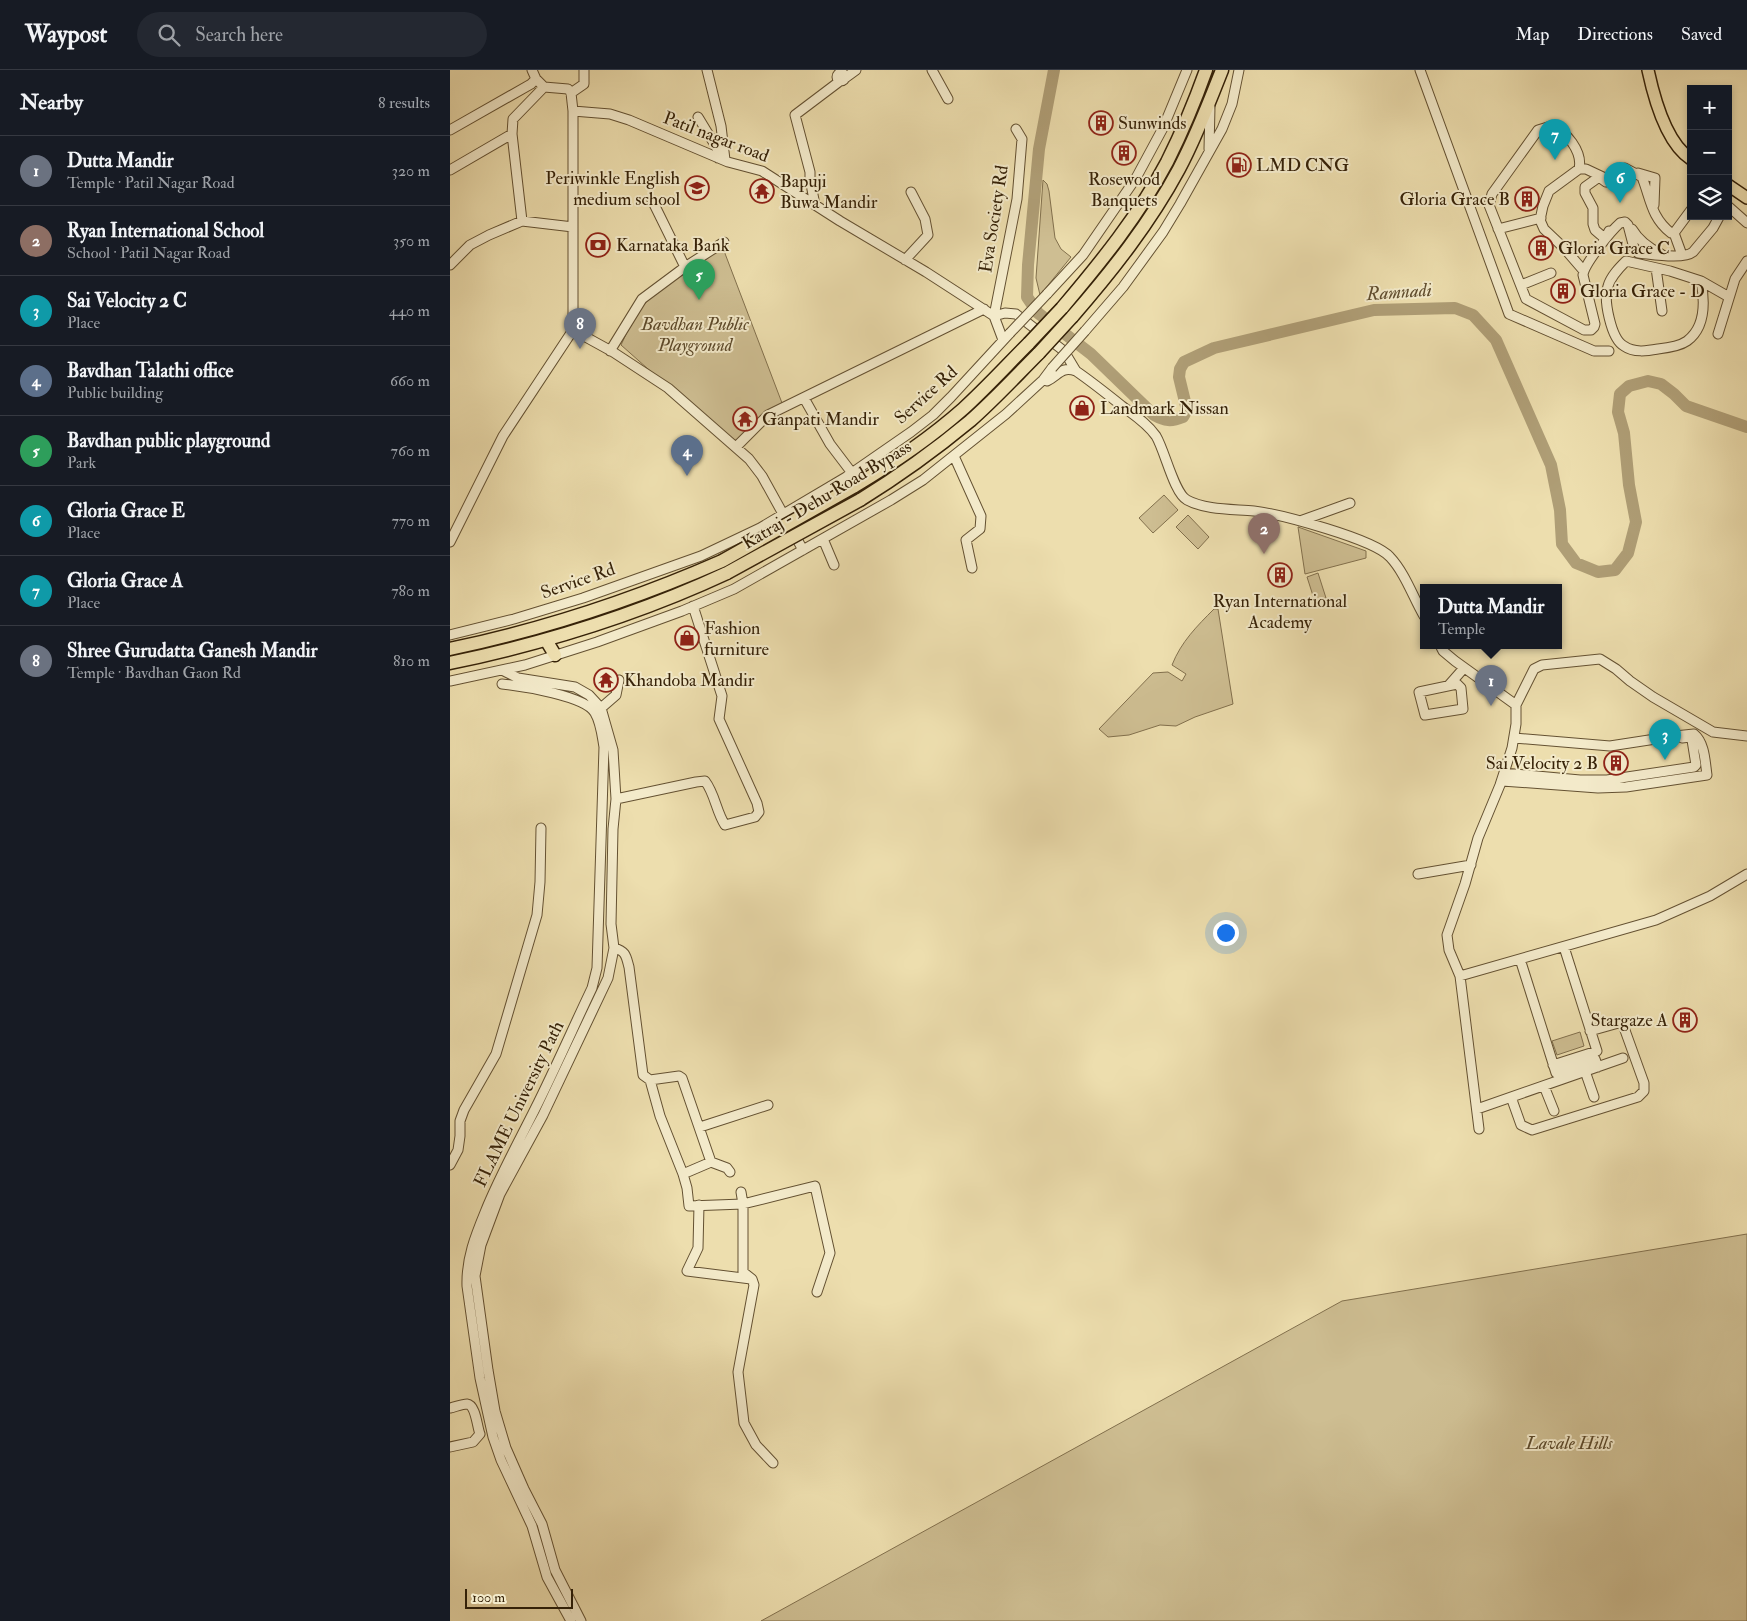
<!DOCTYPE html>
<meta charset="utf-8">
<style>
body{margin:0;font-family:"IM FELL Double Pica",serif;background:#242831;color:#f1f3f6}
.controls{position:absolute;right:15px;top:15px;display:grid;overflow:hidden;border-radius:0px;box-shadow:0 2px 8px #0003}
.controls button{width:45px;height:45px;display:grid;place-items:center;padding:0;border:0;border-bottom:1px solid #363941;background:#171b24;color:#f1f3f6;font:25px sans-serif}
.scale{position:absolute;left:15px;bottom:12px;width:108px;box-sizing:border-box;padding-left:5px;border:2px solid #362208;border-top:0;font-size:14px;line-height:18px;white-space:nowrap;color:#362208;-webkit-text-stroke:4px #f3eaca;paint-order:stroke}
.you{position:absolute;left:775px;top:862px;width:18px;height:18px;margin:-12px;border:4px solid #fff;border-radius:50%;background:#1a73e8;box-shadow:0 0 0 8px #1a73e833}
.badge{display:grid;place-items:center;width:32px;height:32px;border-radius:50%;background:#c59692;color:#fff;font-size:16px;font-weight:700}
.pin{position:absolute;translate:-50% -41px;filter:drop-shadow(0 1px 2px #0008)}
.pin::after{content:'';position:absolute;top:26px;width:18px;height:15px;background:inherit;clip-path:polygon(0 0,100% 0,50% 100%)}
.popup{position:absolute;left:970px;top:514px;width:142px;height:65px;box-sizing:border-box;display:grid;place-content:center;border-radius:0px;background:#171b24;filter:drop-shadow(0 1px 4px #0005);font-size:16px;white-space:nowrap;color:#9ea1a6}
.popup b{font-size:19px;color:#f1f3f6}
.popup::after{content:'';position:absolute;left:50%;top:100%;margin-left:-10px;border:10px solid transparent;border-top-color:#171b24}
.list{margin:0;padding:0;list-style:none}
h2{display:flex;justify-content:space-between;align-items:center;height:65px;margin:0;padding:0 20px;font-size:21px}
h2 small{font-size:16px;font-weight:400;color:#9ea1a6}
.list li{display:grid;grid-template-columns:32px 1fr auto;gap:15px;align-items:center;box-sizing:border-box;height:70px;padding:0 20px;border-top:1px solid #363941}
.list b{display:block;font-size:19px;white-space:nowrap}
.list p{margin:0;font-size:16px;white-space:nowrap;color:#9ea1a6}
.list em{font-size:16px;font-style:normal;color:#9ea1a6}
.icon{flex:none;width:28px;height:28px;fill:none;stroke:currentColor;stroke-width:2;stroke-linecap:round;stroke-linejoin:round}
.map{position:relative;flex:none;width:1297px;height:1551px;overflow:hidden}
header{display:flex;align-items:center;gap:30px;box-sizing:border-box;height:70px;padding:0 25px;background:#171b24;border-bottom:1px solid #363941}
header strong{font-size:24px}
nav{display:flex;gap:28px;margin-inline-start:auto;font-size:18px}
.search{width:350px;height:45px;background:#242831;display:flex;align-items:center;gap:12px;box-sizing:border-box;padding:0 18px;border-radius:28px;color:#9ea1a6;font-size:19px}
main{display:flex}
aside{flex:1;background:#171b24}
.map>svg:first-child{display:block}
.green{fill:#cebe92;stroke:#82704d}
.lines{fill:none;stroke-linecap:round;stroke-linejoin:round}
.river{stroke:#af9e76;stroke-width:12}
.minor-casing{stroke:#645132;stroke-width:11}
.major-casing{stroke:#362208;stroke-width:14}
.highway-casing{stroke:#362208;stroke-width:15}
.minor{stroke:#f3eaca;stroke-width:9}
.major{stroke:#eddeae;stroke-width:11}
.highway{stroke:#eddeae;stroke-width:12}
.minor-bridge-casing{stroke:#645132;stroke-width:11;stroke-linecap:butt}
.highway-bridge-casing{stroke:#362208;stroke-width:15;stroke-linecap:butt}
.minor-bridge{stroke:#f3eaca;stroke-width:9}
.highway-bridge{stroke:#eddeae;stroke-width:12}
.labels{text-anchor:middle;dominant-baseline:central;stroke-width:4;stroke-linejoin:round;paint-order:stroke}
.poi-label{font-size:18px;fill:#362208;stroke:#f3eaca;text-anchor:start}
.street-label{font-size:18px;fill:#362208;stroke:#f3eaca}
.park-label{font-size:18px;font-style:italic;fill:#5c492a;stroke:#f3eaca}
.water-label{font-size:19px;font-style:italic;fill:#604d2e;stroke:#f3eaca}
</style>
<header>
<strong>Waypost</strong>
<div class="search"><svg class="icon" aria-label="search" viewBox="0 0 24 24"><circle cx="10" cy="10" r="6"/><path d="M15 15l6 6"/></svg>Search here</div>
<nav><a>Map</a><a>Directions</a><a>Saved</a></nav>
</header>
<main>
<aside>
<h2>Nearby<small>8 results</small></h2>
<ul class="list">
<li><span class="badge" style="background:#6b7280">1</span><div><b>Dutta Mandir</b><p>Temple · Patil Nagar Road</p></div><em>320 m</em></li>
<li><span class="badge" style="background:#8d6e63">2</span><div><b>Ryan International School</b><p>School · Patil Nagar Road</p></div><em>350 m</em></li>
<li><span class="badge" style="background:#0f9aa8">3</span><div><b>Sai Velocity 2 C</b><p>Place</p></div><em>440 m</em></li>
<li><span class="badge" style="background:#5c6f8a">4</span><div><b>Bavdhan Talathi office</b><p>Public building</p></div><em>660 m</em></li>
<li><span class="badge" style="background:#2e9e5b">5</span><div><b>Bavdhan public playground</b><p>Park</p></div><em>760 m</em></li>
<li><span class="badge" style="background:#0f9aa8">6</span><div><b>Gloria Grace E</b><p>Place</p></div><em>770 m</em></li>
<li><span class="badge" style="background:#0f9aa8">7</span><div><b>Gloria Grace A</b><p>Place</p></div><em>780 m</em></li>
<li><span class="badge" style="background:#6b7280">8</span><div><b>Shree Gurudatta Ganesh Mandir</b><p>Temple · Bavdhan Gaon Rd</p></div><em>810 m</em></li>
</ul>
</aside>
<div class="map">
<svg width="1297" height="1551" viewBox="0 0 1297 1551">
<rect width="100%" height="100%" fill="#eddeae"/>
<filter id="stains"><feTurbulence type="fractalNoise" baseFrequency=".004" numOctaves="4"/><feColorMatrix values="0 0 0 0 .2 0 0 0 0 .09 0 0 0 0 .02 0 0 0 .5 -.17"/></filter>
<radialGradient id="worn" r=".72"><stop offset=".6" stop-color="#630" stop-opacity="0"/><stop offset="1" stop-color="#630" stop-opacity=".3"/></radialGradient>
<path class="green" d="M 593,110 L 597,114 L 599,121 L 605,168 L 611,179 L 621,187 L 590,225 L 586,208 Z
M 271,173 L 332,333 L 286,377 L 171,275 L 185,245 L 207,220 Z
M 714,425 L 728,440 L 703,463 L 689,448 Z
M 738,445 L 759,467 L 748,479 L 726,457 Z
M 848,457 L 916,481 L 916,488 L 855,504 Z
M 868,503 L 876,528 L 865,532 L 857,507 Z
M 764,539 L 768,539 L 783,634 L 745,647 L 726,656 L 710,655 L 679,665 L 658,667 L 649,659 L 703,603 L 718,602 L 732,611 L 736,604 L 722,595 C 731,572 747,556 764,539 Z
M 1130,962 L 1134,976 L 1107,985 L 1102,971 Z
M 1297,1164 L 1297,1551 L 311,1551 L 892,1231 Z"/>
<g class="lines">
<path class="river" d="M 604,0 L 589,79 L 578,195 L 577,227 L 588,243 L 641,284 L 704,345 C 715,351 721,352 733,347 L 737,340 L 729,307 L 730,299 L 734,292 L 764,278 L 924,240 L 1005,238 L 1023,245 L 1046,270 L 1101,395 L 1110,440 L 1112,474 L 1126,493 L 1148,502 L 1165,500 L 1178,483 L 1186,452 L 1179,415 L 1174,363 L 1168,342 L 1170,324 L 1179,316 L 1198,311 L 1211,314 L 1224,324 L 1236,336 L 1297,357"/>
<g class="minor-casing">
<path id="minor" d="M 257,0 L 271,56 L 275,90
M 482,0 L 498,29
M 970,0 L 1059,244 L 1144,281 L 1159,281
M387 7a4 4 0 1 1 8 0a4 4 0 1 1-8 0Z
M 395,8 L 406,0
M 121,23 L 134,14 L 134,0
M 123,41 L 160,44 L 179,50 L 278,92 L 312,101 L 390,151 L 476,202 L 544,246 L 553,270
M 248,47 L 268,80 L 268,88
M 0,60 L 81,14 L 86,9
M 759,79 L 760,37
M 1129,99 C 1133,82 1116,60 1101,56 L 1088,60 L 1042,124 L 1039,135 L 1076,229 L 1134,260 L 1141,260 L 1144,257 L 1145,254 L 1133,205 C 1134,194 1161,161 1170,153 L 1175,152 L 1178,155 L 1184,178 L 1188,183 C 1201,184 1233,190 1243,182 L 1263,158 L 1269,147 L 1267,146
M 0,100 L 62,64
M 1188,103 L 1205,108 L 1204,135
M 202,130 L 235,197
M 365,135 L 360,109 L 360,102 L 345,45 L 390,11
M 1278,136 L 1297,153
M 72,151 L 62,64 L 63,49 L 94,17
M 1048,159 L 1091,148
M 1182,159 C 1189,171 1199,178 1211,184
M 1159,161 L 1157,165 L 1152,166 L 1145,160 L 1143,154 L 1143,138 L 1135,123 L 1135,117 L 1149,107 L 1156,112 C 1168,108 1166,103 1175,98 L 1192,107 C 1201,130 1201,147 1221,163 L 1224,163 L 1241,140
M 1224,163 L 1232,185
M 455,190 L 478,165 L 475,149 L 461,122
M 0,195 L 20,175 L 39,165 L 72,151 L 123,157
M 1206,198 L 1212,241
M 1133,200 L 1114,178 L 1094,159 L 1090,150 L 1093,136 L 1099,121 L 1129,99 L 1136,99 L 1153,107
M 1251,211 C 1255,232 1256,257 1237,271 C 1230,276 1217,278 1208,279 C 1197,281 1184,283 1174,276 C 1161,269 1153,229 1158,216 C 1161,206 1169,198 1176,191 L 1220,201 L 1251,211 L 1279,227
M 1071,215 L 1101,203
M 597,224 L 633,185 L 686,108 L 713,58 L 737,0
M 544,246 L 567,129 L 572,69 L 566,59
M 544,246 L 555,243 L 566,244 L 614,281 L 626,301
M 123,260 L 163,282 L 218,318 L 299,389 L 312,406 L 353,480
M 635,261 L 673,217 L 713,162 L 730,134 L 772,59 L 782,34 L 789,0
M 1268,264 L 1285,209 L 1297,191
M 160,281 L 192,229 L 235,197 L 274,172
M 593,310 L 597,311 C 609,305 611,296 626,301 C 642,312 657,324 672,336 C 684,345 697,353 706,366 C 715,381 724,423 737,430 C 755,440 784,439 804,441 C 830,444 924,469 940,487 C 955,503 963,527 974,546
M 354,328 L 380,374 L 402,403
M 286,377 L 318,345 L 534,239
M 504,386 L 531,446 L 530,459 L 516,470 L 522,498
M 850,451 L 900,433
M 373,469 L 384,495
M 0,472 L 53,366 L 123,260 L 123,41 L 121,23 L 118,19 L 94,17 L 86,9 L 82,0
M 0,565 L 64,549 L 133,528 L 251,486 L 310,458 L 396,407 L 461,362 L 483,345 L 501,327 L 560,263
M 990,575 L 993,581 L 1005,591 L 1066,635
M 54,601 L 68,608 L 125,617 L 139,625 L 151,638 L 163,680 L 166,729 L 163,759 L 161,854 L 164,878 L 158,908 L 93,1045 L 50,1124 L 31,1175 L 25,1206 L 38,1300 L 45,1341 L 56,1378 L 74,1419 L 92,1454 L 105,1500 L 131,1551
M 0,611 L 75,595 L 147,572 L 232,541 L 284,519 L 441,430 L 473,410 L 556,344 L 593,310 L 602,298
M 52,614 C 72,616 136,626 145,643 C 151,653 152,666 154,677 L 147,898 L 142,918 C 123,958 105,999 85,1039 C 69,1071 52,1102 38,1135 C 27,1162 16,1186 17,1216 L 30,1308 L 43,1367 L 51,1390 L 82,1456 L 97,1507 L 121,1551
M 1007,614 L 1011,618 L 1013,639 L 975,645 L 969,622 Z
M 999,615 L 1014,598
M 151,638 L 166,625 L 169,610
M 1054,703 L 1130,710 L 1157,710 L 1244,697 L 1246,695 L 1242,670 L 1240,667 L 1232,668
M 1052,711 L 1148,718 L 1176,717 L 1257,705 C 1255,692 1255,673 1244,664 L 1225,666 L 1160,676 L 1064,668
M 166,729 L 246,712 L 255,711 C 265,724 266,741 275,755 L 305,747 L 309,742 L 307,733 L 269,649 L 272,626 L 243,536
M 968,804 L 1021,795
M 164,878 C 176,881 176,886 179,897 L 193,1005 L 200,1010 L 229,1006 L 232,1008 L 261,1092 L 277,1098 L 280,1102
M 1070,889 L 1106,1003 L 1145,989 L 1148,997
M 1010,906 L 1206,850 L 1260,826 L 1297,804
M 1103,995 L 1147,981 L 1114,877
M 1135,1001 L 1144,1027
M 200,1010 L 210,1046 L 233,1104 L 261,1092
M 1094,1016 L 1104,1041
M 1061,1027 L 1071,1055 L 1082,1060 L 1188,1027 L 1194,1021 L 1194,1013 L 1172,952 L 1140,961
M 1027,1039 L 1173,988
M 250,1057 L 318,1035
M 1029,1059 L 1010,906 L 999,880 L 997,865 L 1015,814 L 1028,768 L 1050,715 L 1062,678 L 1066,654 L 1066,635 L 1084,599 L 1092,595 L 1150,589 L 1166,599 L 1180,611 L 1203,627 L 1263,662 L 1297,666
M 0,1095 L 8,1080 L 10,1066 L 10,1051 L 14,1040 L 46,984 L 87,845 L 90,812 L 91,758
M 233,1104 L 237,1118 L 239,1136 L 293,1134 L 365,1116 L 380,1183 L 367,1222
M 291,1122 L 293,1134 L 293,1202 L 302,1209 L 304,1215 L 288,1302 L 294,1353 L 306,1375 L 323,1393
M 249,1135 L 248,1178 L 237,1201 L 301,1209
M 0,1338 C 5,1337 12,1334 17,1334 C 26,1335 27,1357 30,1364 L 23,1372 L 0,1377"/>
</g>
<g class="major-casing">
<path id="major" d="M 1198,0 C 1204,28 1216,73 1241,89
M 1278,115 L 1297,128"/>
</g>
<g class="highway-casing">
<path id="highway" d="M 612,238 C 651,192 689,145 717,92 C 732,62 745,31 756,0
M 622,247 C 662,201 700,153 729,99 C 746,67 759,33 772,0
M 403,417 C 442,394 479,369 513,339 C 536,318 557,295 579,273
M 410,430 C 449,406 485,380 520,351 C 544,330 566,306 589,283
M 96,570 L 105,585
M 0,579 C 95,559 183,530 272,491
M 0,593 C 96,573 189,544 277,503"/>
</g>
<use href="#minor" class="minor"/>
<use href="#major" class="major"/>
<use href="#highway" class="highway"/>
<g class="minor-bridge-casing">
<path id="minor-bridge" d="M 560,263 L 597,224
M 602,298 L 635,261"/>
</g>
<g class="highway-bridge-casing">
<path id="highway-bridge" d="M 579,273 L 612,238
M 589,283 L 622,247
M 272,491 L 403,417
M 277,503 L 410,430"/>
</g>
<use href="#minor-bridge" class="minor-bridge"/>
<use href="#highway-bridge" class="highway-bridge"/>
</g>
<defs>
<g id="building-ring" transform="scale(1.25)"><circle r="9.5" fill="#f3eaca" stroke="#8f2418" stroke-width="1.5"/><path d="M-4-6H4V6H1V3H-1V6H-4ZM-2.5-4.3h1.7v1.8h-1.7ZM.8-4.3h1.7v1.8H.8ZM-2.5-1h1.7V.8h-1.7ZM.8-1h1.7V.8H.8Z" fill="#8f2418"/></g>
<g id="fuel-ring" transform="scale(1.25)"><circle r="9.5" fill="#f3eaca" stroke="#8f2418" stroke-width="1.5"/><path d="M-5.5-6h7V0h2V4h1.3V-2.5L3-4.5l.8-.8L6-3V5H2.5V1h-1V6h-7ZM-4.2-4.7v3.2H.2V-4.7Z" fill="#8f2418"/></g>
<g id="school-ring" transform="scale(1.25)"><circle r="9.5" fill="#f3eaca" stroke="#8f2418" stroke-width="1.5"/><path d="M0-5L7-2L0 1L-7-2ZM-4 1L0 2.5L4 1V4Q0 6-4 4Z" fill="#8f2418"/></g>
<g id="temple-ring" transform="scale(1.25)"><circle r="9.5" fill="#f3eaca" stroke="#8f2418" stroke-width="1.5"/><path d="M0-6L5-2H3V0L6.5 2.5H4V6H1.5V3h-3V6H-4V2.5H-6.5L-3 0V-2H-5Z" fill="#8f2418"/></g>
<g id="bank-ring" transform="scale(1.25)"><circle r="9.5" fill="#f3eaca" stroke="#8f2418" stroke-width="1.5"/><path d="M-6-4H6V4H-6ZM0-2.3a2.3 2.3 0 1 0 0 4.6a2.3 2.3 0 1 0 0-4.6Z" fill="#8f2418"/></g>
<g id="shop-ring" transform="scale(1.25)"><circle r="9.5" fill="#f3eaca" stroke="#8f2418" stroke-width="1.5"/><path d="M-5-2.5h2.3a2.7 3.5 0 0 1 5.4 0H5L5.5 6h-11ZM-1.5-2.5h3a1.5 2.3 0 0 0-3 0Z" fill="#8f2418"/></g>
</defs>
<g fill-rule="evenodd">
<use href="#building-ring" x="651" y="53"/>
<use href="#building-ring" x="674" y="83"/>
<use href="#fuel-ring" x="789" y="95"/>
<use href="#school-ring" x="247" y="118"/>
<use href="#temple-ring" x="312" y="121"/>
<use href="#building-ring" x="1077" y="129"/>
<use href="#bank-ring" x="148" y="175"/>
<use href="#building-ring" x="1091" y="178"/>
<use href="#building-ring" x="1113" y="221"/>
<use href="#shop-ring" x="632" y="338"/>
<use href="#temple-ring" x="295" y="349"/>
<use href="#building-ring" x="830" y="505"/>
<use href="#shop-ring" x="237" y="568"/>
<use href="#temple-ring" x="156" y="610"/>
<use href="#building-ring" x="1166" y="693"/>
<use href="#building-ring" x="1235" y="950"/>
</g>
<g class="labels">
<g class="poi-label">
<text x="668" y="53">Sunwinds</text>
<text x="806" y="95">LMD CNG</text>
<text x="230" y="108" text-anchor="end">Periwinkle English<tspan x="230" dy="21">medium school</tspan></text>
<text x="674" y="109" text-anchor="middle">Rosewood<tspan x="674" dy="21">Banquets</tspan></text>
<text x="330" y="111">Bapuji<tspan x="330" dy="21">Buwa Mandir</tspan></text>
<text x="1060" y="129" text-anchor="end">Gloria Grace B</text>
<text x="166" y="175">Karnataka Bank</text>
<text x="1108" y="178">Gloria Grace C</text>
<text x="1130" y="221">Gloria Grace - D</text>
<text x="650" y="338">Landmark Nissan</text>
<text x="312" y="349">Ganpati Mandir</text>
<text x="830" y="531" text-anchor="middle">Ryan International<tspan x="830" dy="21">Academy</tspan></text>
<text x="254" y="558">Fashion<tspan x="254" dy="21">furniture</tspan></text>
<text x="174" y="610">Khandoba Mandir</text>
<text x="1148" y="693" text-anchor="end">Sai Velocity 2 B</text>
<text x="1218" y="950" text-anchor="end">Stargaze A</text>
</g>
<g class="street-label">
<text transform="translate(266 67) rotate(21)">Patil nagar road</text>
<text transform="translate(544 149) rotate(-81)">Eva Society Rd</text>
<text transform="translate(476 325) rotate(-42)">Service Rd</text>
<text transform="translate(377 425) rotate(-31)">Katraj - Dehu Road Bypass</text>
<text transform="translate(128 511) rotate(-19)">Service Rd</text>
<text transform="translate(69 1034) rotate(-64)">FLAME University Path</text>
</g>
<g class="park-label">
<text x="245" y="254">Bavdhan Public<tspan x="245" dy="21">Playground</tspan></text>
<text x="1119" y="1373">Lavale Hills</text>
</g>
<g class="water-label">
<text transform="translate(949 222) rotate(-4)">Ramnadi</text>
</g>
</g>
<rect width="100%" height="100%" filter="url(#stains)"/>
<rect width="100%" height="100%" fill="url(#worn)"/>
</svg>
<div class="controls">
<button>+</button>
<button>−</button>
<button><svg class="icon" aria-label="layers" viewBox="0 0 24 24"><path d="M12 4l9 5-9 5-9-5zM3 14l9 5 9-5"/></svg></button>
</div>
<div class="scale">100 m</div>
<div class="you"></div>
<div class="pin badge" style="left:1041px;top:636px;background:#6b7280">1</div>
<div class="popup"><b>Dutta Mandir</b>Temple</div>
<div class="pin badge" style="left:814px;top:484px;background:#8d6e63">2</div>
<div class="pin badge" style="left:1215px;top:690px;background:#0f9aa8">3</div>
<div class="pin badge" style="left:237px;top:406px;background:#5c6f8a">4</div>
<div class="pin badge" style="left:249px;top:230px;background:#2e9e5b">5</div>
<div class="pin badge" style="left:1170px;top:133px;background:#0f9aa8">6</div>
<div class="pin badge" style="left:1105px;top:90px;background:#0f9aa8">7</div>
<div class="pin badge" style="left:130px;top:279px;background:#6b7280">8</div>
</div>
</main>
